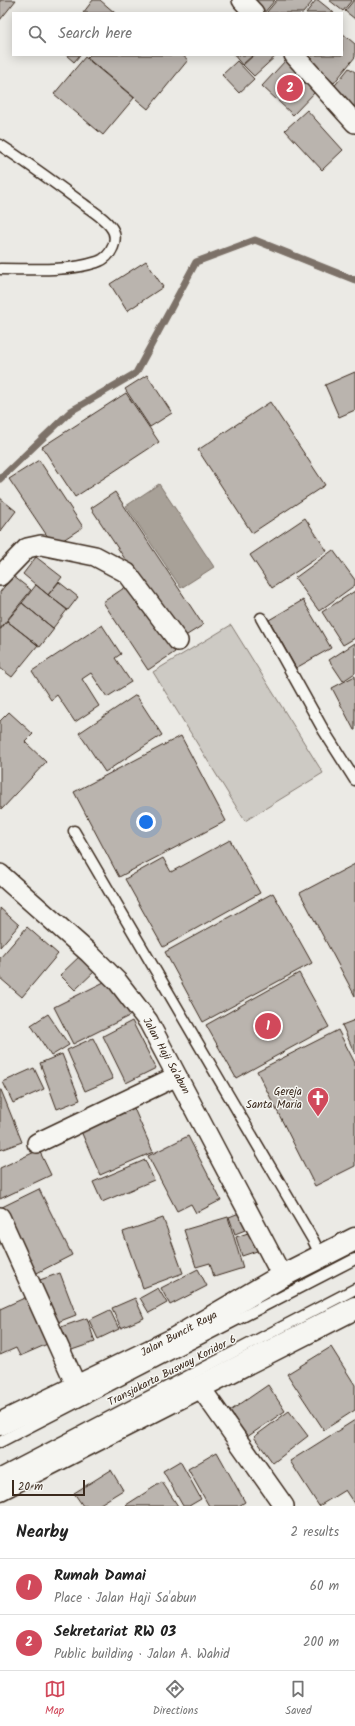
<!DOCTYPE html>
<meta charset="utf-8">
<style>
body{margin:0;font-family:Kalam,sans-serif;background:#f2f2f2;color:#222}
.scale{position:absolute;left:12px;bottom:10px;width:73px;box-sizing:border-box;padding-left:4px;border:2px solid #3b2a1e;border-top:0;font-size:11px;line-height:14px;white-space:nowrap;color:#3b2a1e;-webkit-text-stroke:3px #f6f6f2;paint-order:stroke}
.you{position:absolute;left:146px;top:822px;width:14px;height:14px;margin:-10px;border:3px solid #fff;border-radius:50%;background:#1a73e8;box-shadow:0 0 0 6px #1a73e833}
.badge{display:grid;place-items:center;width:26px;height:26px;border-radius:50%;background:#d1495b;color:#fff;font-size:13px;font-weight:700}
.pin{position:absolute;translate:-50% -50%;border:2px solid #fff;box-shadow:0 1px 4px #0006}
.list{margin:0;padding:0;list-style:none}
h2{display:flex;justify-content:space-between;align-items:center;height:52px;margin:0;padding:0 16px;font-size:17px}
h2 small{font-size:13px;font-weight:400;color:#767676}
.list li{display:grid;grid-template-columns:26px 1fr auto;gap:12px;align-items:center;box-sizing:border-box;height:56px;padding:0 16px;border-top:1px solid #e0e0e0}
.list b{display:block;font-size:15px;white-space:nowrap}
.list p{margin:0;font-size:13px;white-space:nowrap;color:#767676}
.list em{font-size:13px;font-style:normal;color:#767676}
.icon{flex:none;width:22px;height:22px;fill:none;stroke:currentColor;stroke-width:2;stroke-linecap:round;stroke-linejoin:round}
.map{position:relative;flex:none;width:355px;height:1506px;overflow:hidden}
.search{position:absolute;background:#fff;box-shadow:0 2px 10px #0003;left:12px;right:12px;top:12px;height:44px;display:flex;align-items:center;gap:10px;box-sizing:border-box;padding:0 14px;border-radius:0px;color:#767676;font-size:15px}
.sheet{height:164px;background:#fff}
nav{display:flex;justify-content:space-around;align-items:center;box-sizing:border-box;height:56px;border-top:1px solid #e0e0e0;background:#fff;font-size:11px;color:#767676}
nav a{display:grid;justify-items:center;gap:2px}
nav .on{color:#d1495b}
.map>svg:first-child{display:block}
.green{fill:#cdcac4;stroke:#847a71}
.water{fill:#a8a198;stroke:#7c7167}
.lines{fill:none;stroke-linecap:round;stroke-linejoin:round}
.stream{stroke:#7c7167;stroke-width:7}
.building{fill:#bab4ae;stroke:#3b2a1e}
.lane-casing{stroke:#3b2a1e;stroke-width:13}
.street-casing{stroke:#3b2a1e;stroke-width:22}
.primary-casing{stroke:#3b2a1e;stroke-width:25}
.lane{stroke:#f6f6f2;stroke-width:10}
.street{stroke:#f6f6f2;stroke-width:19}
.primary{stroke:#f6f6f2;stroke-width:22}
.labels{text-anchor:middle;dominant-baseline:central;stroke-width:3;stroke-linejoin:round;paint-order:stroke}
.street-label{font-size:11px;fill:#3b2a1e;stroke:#f6f6f2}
.poi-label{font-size:11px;fill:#3b2a1e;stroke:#f6f6f2;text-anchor:end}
</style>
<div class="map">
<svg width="355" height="1506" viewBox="0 0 355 1506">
<rect width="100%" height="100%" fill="#ebeae5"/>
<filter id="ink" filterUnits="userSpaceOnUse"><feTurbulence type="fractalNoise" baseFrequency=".025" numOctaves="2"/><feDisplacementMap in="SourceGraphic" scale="8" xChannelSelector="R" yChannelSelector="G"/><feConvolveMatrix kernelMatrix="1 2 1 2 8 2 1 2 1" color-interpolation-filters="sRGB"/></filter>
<g filter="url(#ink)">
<path class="green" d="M 231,625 L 323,773 L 245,821 L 153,672 Z"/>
<path class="water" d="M 159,484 L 214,567 L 181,588 L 126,506 Z"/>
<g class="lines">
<path class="stream" d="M 0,479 L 71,411 L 136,373 L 196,262 L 255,240 L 355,280"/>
</g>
<path class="building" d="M 0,0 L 16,0 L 0,20 Z
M 93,0 L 100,0 L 115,13 L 83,13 Z
M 247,0 L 275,0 L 264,13 L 260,13 Z
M 277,0 L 310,0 L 312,2 L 303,13 L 266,13 Z
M 316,0 L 318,0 L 334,13 L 306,13 Z
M 329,0 L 352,0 L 343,11 Z
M 354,0 L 355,0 L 355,19 L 345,11 Z
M 342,33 L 355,44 L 355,57 L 334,83 L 307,62 L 313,55 L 342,55 Z
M 66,55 L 80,55 L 74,62 Z
M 90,55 L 182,55 L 188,60 L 148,109 L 87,58 Z
M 234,55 L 253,55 L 242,65 Z
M 254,55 L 277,55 L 254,76 L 243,65 Z
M 85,57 L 134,98 L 103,135 L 54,94 Z
M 286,60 L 318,89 L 293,115 L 262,86 Z
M 237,61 L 254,79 L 239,93 L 222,75 Z
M 349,68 L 355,72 L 355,107 L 332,89 Z
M 307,110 L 343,150 L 322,170 L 285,130 Z
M 146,261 L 163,287 L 127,311 L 110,284 Z
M 355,372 L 355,410 L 339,417 L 325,385 Z
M 147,375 L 172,413 L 150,427 L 125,389 Z
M 126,393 L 159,442 L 75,497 L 42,447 Z
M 270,402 L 325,485 L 252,533 L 198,450 Z
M 39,460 L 83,527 L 54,546 L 9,479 Z
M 115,492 L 203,625 L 179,640 L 91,508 Z
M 0,498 L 16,511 L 0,532 Z
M 305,518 L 327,551 L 272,588 L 250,555 Z
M 333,550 L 355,580 L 355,585 L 319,611 L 295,578 Z
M 36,557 L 62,577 L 48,595 L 23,574 Z
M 13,576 L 31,590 L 0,629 L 0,592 Z
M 59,582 L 78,597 L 68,610 L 48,595 Z
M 130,584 L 175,652 L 148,670 L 103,602 Z
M 36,585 L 67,610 L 53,628 L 22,603 Z
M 355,591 L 355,638 L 343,645 L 322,612 Z
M 303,600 L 331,648 L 296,668 L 269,620 Z
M 22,603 L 54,629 L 40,647 L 7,621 Z
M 7,621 L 38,645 L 12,677 L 0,668 L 0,630 Z
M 102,625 L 121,654 L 115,658 L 131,682 L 107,697 L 91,673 L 82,679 L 99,706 L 75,722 L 57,695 L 51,700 L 32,671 Z
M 355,643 L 355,673 L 343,681 L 329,660 Z
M 355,676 L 355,730 L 354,730 L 332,688 Z
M 136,695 L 162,735 L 105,772 L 79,733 Z
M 9,712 L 33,734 L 25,742 L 46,762 L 2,809 L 0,806 L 0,721 Z
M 181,736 L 226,821 L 119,877 L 74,792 Z
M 230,840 L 260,893 L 163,947 L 125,879 L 163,858 L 171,872 Z
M 355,864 L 355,996 L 300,893 Z
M 273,893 L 312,963 L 203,1022 L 165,952 Z
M 0,908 L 19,925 L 0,947 Z
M 27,927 L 58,954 L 22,997 L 0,978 L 0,958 Z
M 82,954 L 97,969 L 75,990 L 60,975 Z
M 299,973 L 329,1027 L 236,1078 L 206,1025 Z
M 112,978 L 131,1015 L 73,1044 L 54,1007 Z
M 48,1014 L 69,1045 L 51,1056 L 31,1025 Z
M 355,1020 L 355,1054 L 342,1025 Z
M 132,1021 L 156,1068 L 126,1083 L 103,1036 Z
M 338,1030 L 355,1063 L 355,1166 L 315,1186 L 257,1071 Z
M 93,1038 L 113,1079 L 85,1091 L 67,1050 Z
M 62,1054 L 80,1100 L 57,1109 L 40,1063 Z
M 34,1068 L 44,1089 L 13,1103 L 3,1082 Z
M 0,1090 L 1,1090 L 22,1142 L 0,1150 Z
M 133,1106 L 153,1152 L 100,1175 L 80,1129 Z
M 188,1136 L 221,1200 L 196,1213 L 191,1204 L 177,1211 L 148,1156 Z
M 39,1150 L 51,1175 L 0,1199 L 0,1168 Z
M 145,1160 L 154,1180 L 102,1202 L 93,1182 Z
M 39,1189 L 72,1255 L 31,1276 L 0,1208 Z
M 247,1210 L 253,1227 L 235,1234 L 229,1217 Z
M 228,1217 L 243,1268 L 214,1277 L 210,1263 L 196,1267 L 184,1230 Z
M 163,1218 L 183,1273 L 143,1288 L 123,1232 Z
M 257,1230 L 263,1249 L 242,1256 L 236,1237 Z
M 198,1269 L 207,1286 L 170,1305 L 161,1288 Z
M 60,1273 L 76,1315 L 50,1325 L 34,1282 Z
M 158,1288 L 167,1303 L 149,1313 L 140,1298 Z
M 31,1295 L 52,1342 L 20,1356 L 16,1348 L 0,1355 L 0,1309 Z
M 135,1298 L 144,1318 L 121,1328 L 112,1308 Z
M 110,1310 L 119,1329 L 98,1339 L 89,1320 Z
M 87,1318 L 95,1342 L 63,1353 L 55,1329 Z
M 331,1347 L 355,1385 L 355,1410 L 324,1430 L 287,1374 Z
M 268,1385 L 285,1411 L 247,1437 L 230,1411 Z
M 289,1411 L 308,1436 L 273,1463 L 254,1437 Z
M 355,1420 L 355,1505 L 345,1490 L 319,1506 L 290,1461 Z
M 217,1452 L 245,1502 L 239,1506 L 209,1506 L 188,1469 Z
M 180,1461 L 201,1499 L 189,1506 L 183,1506 L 163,1471 Z
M 111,1470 L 123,1490 L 97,1506 L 83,1506 L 74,1493 Z
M 162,1482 L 178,1506 L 127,1506 L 126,1505 Z"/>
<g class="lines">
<g class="lane-casing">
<path id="lane" d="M 0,145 C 28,163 55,183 82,203 C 91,210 103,217 110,226 C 121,238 111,258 97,262 C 66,272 32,269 0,269
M 261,618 L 324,731 L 355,780
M 74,831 L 313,1240 L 321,1256
M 0,1442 L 355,1259
M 0,1474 L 355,1289"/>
</g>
<g class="street-casing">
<path id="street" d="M 242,0 L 254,13
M 294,55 L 355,123
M 0,576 L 27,548 L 41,545 L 95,556 L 127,573 L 178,641
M 0,874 L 89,953 L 118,982 L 148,1021 L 282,1276
M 37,1143 L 177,1076
M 0,1217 L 76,1385
M 200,1387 L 284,1506"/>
</g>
<g class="primary-casing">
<path id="primary" d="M 0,1424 L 171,1341 L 282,1276 L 355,1239
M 0,1489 L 355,1308"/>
</g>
<use href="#lane" class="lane"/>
<use href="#street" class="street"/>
<use href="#primary" class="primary"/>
</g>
</g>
<defs>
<g id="church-pin" transform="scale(1.15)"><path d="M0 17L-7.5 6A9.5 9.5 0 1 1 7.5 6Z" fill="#d1495b" stroke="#f6f6f2"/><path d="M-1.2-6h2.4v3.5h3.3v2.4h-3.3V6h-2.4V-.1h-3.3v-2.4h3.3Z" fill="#fff"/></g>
</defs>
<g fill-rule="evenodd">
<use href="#church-pin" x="318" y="1098"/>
</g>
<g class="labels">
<g class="street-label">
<text transform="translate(166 1056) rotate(61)">Jalan Haji Sa'abun</text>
<text transform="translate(179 1334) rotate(-28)">Jalan Buncit Raya</text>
<text transform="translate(172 1371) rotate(-27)">Transjakarta Busway Koridor 6</text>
</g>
<g class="poi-label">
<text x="302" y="1092">Gereja<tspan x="302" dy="13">Santa Maria</tspan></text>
</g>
</g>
</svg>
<div class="scale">20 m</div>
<div class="you"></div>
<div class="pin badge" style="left:268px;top:1026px">1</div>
<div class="pin badge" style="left:290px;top:88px">2</div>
<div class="search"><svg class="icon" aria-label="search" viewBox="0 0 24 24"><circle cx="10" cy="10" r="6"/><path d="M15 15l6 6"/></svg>Search here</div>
</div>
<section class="sheet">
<h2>Nearby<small>2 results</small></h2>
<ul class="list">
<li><span class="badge">1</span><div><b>Rumah Damai</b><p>Place · Jalan Haji Sa'abun</p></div><em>60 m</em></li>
<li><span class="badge">2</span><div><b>Sekretariat RW 03</b><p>Public building · Jalan A. Wahid</p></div><em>200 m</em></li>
</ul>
</section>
<nav>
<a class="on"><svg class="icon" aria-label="map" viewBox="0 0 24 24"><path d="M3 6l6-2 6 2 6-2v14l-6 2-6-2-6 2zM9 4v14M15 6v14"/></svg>Map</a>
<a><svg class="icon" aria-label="directions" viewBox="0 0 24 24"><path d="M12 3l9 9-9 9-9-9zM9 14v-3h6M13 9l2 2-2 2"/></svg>Directions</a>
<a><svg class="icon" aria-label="saved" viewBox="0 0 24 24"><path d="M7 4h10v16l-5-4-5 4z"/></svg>Saved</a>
</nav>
